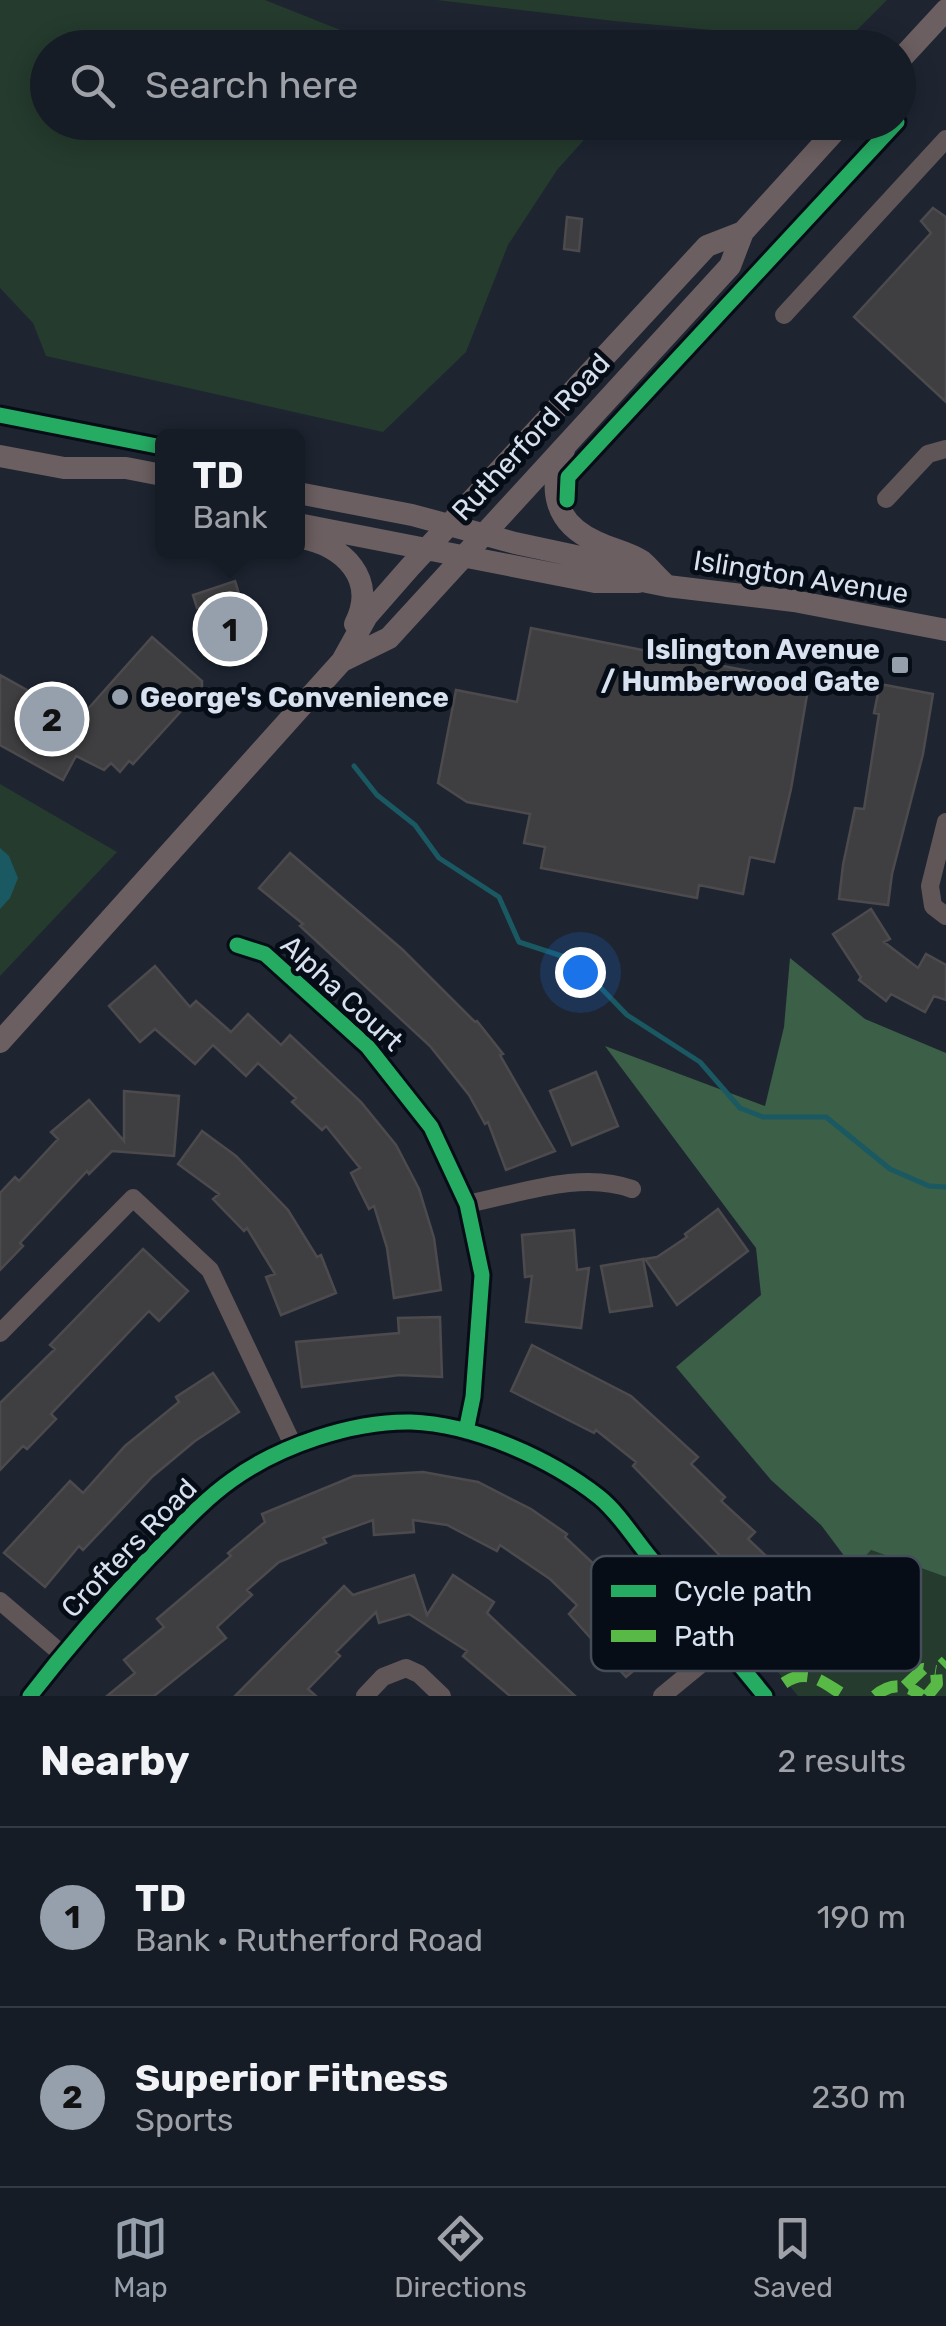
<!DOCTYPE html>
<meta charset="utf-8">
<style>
body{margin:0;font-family:Rubik,sans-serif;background:#232932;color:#f1f3f6}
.you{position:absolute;left:580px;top:972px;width:35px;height:35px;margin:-25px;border:8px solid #fff;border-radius:50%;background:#1a73e8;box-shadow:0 0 0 15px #1a73e833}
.badge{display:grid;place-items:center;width:65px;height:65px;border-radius:50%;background:#969fac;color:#111;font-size:32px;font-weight:700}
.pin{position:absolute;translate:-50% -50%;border:5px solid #fff;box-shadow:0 2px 10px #0006}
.popup{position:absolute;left:155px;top:429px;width:150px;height:130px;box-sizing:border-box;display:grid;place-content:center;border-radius:15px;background:#161c25;filter:drop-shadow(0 2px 8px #0005);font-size:32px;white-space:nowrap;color:#9ea1a7}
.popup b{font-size:38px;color:#f1f3f6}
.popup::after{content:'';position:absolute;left:50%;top:100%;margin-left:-20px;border:20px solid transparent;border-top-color:#161c25}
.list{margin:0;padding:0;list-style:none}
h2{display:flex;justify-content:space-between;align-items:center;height:130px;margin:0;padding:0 40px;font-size:42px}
h2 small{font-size:32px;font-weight:400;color:#9ea1a7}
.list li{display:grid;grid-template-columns:65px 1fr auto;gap:30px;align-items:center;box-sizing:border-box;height:180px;padding:0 40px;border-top:2px solid #353a42}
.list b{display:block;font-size:38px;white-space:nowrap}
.list p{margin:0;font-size:32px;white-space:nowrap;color:#9ea1a7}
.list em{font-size:32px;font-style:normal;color:#9ea1a7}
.icon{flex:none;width:55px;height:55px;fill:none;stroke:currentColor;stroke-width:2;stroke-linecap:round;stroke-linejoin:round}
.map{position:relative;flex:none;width:946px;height:1696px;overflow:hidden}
.search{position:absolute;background:#161c25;box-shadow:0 5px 25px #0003;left:30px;right:30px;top:30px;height:110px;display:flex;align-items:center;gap:25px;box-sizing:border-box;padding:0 35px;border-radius:55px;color:#9ea1a7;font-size:38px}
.sheet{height:490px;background:#161c25}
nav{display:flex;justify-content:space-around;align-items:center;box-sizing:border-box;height:140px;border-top:2px solid #353a42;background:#161c25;font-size:28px;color:#9ea1a7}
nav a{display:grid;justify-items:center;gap:5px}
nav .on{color:#969fac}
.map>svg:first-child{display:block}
.green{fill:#253b2e}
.forest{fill:#3b5f47}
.water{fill:#1a5962}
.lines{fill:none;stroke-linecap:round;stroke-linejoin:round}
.stream{stroke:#1a5962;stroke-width:5}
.building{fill:#3f3f41;stroke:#4c4a4c;stroke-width:2.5}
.minor{stroke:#615657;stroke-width:18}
.major{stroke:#6c5f61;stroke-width:22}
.quiet{stroke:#58b947;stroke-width:12;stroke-dasharray:25 12;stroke-linecap:butt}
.cycleway-casing{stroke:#070d17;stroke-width:21}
.cycleway{stroke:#26ab63;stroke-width:15}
.poi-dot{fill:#969fac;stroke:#070d17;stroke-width:4}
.labels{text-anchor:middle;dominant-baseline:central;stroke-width:10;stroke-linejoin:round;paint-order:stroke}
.street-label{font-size:28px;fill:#d7e1ef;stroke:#070d17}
.poi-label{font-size:28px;font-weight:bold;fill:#d7e1ef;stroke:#070d17;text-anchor:end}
.key{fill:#070d17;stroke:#454d58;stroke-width:2.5}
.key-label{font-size:28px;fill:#d7e1ef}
</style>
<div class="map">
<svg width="946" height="1696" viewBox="0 0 946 1696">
<rect width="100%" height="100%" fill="#1e2531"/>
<path class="green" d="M 0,0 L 265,0 L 358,37 L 669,43 L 665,48 L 48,48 L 48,122 L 599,123 L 557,170 L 508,245 L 466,352 L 383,432 L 46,356 L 33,323 L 0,288 Z
M 437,0 L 887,0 L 845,42 L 614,21 Z
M 0,784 L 117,852 L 0,976 Z
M 871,1550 L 946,1577 L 946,1696 L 798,1696 L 766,1658 Z"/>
<path class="forest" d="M 790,958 L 865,1019 L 946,1053 L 946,1577 L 871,1550 L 854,1569 L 821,1525 L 771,1480 L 676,1367 L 761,1295 L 756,1248 L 605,1046 L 765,1106 L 784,1027 Z"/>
<path class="water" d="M 0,848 L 9,856 L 18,878 L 10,898 L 0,909 Z"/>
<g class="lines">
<path class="stream" d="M 354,766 L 377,795 L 415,825 L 439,858 L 499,897 L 519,942 L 574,960 L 627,1015 L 700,1062 L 740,1108 L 763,1117 L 826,1117 L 890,1169 L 929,1186 L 946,1187"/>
</g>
<path class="building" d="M 933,208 L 946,217 L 946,402 L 854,317 L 931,233 L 921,221 Z
M 567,217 L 582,219 L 579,251 L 564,249 Z
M 235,581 L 258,654 L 221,663 L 202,606 L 197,608 L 193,595 Z
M 531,628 L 809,683 L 791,789 L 774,862 L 750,857 L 743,894 L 699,885 L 697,898 L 541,868 L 545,847 L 524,843 L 530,814 L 467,802 L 438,783 L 456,690 L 517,702 Z
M 152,637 L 202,681 L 202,688 L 133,764 L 129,761 L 120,772 L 111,763 L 104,770 L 76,756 L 63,780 L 0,745 L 0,675 L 79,719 Z
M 880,684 L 933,694 L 923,754 L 892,874 L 888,905 L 839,899 L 843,865 L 855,808 L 864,809 L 879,714 L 874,713 Z
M 290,853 L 403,950 L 475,1022 L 477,1021 L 503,1054 L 500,1055 L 555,1151 L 506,1170 L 488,1122 L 485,1124 L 469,1095 L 430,1046 L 300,926 L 303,924 L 259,888 Z
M 871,909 L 890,939 L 884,942 L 918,968 L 926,954 L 946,965 L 946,1000 L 934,996 L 925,1012 L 891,994 L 886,1001 L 859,980 L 861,977 L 833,934 Z
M 155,966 L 190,1007 L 196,1001 L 231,1032 L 248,1014 L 281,1045 L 290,1035 L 361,1102 L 396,1145 L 419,1189 L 434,1238 L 441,1290 L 394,1298 L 387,1248 L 374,1206 L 369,1209 L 351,1173 L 360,1168 L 326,1126 L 322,1130 L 292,1102 L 296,1098 L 258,1063 L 246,1076 L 213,1045 L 195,1064 L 155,1029 L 140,1042 L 109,1006 Z
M 596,1072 L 618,1126 L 572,1145 L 550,1091 Z
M 124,1091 L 179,1096 L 174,1156 L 112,1151 L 89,1174 L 87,1171 L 20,1243 L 23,1246 L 0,1270 L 0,1193 L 15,1177 L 19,1181 L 58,1139 L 51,1132 L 89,1100 L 124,1141 Z
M 202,1131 L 236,1156 L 288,1210 L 317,1257 L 321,1255 L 336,1293 L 281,1315 L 266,1277 L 275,1274 L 247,1228 L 244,1231 L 213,1199 L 219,1194 L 178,1164 Z
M 718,1209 L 748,1251 L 677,1305 L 645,1259 L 657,1257 L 687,1237 L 685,1234 Z
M 574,1230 L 577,1270 L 589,1268 L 581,1328 L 526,1322 L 532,1276 L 525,1277 L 522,1235 Z
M 143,1249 L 188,1291 L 159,1321 L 149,1311 L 51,1414 L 56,1419 L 27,1449 L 23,1446 L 0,1470 L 0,1403 L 55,1349 L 50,1345 Z
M 643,1259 L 652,1306 L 610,1312 L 601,1266 Z
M 440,1317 L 442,1377 L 400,1375 L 302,1387 L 296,1342 L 399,1333 L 398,1318 Z
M 532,1345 L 631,1396 L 698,1457 L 691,1464 L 725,1497 L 721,1501 L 755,1532 L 748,1539 L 780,1569 L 775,1574 L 809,1604 L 781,1635 L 754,1611 L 759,1605 L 726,1575 L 732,1568 L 633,1466 L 636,1462 L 596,1430 L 594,1433 L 511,1391 Z
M 213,1373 L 239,1412 L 195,1441 L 153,1476 L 83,1550 L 79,1546 L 45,1587 L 4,1553 L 70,1481 L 83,1493 L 125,1446 L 179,1402 L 176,1397 Z
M 423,1472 L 478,1482 L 531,1509 L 567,1534 L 565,1537 L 599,1569 L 596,1572 L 632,1606 L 663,1646 L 626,1677 L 569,1614 L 577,1605 L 550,1579 L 500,1545 L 497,1551 L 447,1525 L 413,1520 L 414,1532 L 374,1535 L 373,1520 L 323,1538 L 326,1543 L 279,1562 L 247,1590 L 252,1595 L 217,1627 L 226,1638 L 154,1696 L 107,1696 L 135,1673 L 124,1660 L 164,1627 L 157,1619 L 231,1556 L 228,1553 L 265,1522 L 262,1514 L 354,1476 Z
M 414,1575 L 427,1615 L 453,1575 L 494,1602 L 487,1613 L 575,1696 L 510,1696 L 463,1656 L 467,1651 L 409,1614 L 379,1623 L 376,1612 L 336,1652 L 340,1656 L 308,1689 L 316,1696 L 235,1696 L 344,1586 L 353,1595 Z"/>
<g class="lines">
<path class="minor" d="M 784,315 L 946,139
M 886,499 L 928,454 L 946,449
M 946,822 L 930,886 L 933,906 L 946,916
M 237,945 L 265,954 L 368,1047 L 431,1127 L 467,1204 L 482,1275 L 473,1397 L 466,1431
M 467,1204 C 519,1194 581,1170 632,1189
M 0,1333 L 133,1198 L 210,1270 L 293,1445
M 0,1601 L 62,1654
M 30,1696 C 67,1648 107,1602 149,1558 C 176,1531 201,1502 232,1480 C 279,1446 352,1421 411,1422 C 473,1424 551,1459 599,1497 C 618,1512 633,1537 648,1555 C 688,1602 727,1649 765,1696
M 365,1696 L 383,1677 L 406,1668 L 419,1674 L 442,1696
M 662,1696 L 724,1645"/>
<path class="major" d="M 898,62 L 946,10
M 564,450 C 547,490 555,524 597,542 C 611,549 629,552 642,561 C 650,568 657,577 665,584
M 0,456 L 64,468 L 126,468 L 162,475
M 298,493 L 412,515 L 515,543 L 599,561 L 647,582 L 667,586 L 794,601 L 946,630
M 298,524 L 595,582 L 638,582
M 301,538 C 344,545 378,580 355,624
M 342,661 L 389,638 L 730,266 L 743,232 L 843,122
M 0,1042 L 342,661 L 367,616 L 410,567 L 707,246 L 743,232"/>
<path class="quiet" d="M 784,1683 C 809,1666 824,1684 846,1696
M 905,1686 L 923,1669 L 936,1671
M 875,1696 C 890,1683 906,1683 922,1696
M 927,1696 L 937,1684 L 936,1671 L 946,1661"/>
<g class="cycleway-casing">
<path id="cycleway" d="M 0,415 L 162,447
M 567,500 L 568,477 L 897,122
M 237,945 L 265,954 L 368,1047 L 431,1127 L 467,1204 L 482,1275 L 473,1397 L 466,1431
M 30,1696 C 67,1648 107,1602 149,1558 C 176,1531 201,1502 232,1480 C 279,1446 352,1421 411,1422 C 473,1424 551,1459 599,1497 C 618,1512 633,1537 648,1555 C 688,1602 727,1649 765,1696"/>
</g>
<use href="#cycleway" class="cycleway"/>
</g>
<g class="poi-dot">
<rect x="890" y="655" width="20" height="20" rx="5"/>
<circle cx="120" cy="697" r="10"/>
</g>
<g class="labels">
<g class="street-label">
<text transform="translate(531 437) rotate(-47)">Rutherford Road</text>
<text transform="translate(801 577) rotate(9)">Islington Avenue</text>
<text transform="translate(342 993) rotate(43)">Alpha Court</text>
<text transform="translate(129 1548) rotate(-46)">Crofters Road</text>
</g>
<g class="poi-label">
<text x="880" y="649">Islington Avenue<tspan x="880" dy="32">/ Humberwood Gate</tspan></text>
<text x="140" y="697" text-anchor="start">George's Convenience</text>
</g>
</g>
<rect x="591" y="1556" width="330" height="115" rx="15" class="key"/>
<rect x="611" y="1585" width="45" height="12" fill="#26ab63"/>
<rect x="611" y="1630" width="45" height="12" fill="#58b947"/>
<g class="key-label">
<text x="674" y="1601">Cycle path</text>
<text x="674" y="1646">Path</text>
</g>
</svg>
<div class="you"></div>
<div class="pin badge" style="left:230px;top:629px">1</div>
<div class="popup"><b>TD</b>Bank</div>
<div class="pin badge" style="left:52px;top:719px">2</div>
<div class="search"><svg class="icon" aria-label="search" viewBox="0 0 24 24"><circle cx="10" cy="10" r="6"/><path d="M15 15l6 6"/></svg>Search here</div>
</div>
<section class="sheet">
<h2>Nearby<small>2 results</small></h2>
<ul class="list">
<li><span class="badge">1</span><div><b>TD</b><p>Bank · Rutherford Road</p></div><em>190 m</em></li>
<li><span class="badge">2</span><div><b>Superior Fitness</b><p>Sports</p></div><em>230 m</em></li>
</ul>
</section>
<nav>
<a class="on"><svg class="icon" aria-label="map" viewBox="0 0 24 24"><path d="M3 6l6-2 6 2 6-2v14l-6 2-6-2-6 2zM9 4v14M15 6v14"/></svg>Map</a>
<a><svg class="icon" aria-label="directions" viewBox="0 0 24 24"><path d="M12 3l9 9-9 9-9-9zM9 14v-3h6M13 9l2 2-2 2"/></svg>Directions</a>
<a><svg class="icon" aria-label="saved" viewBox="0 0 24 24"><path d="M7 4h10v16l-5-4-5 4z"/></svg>Saved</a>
</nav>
